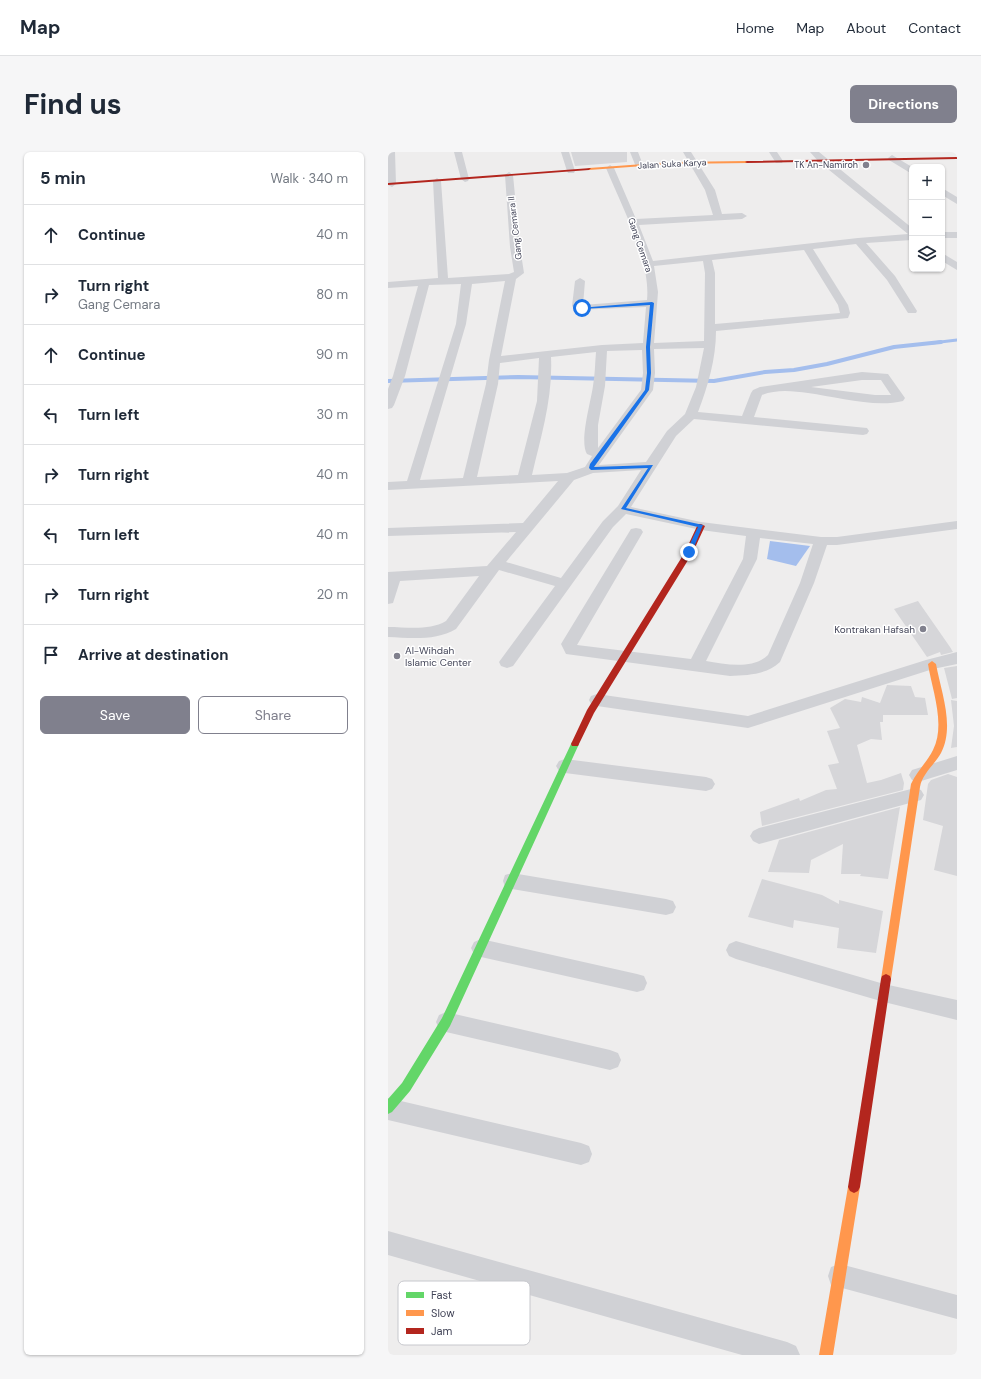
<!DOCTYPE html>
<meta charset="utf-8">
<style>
body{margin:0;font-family:"DM Sans",sans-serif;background:#f6f6f7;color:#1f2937}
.controls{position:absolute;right:12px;top:12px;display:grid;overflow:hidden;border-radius:6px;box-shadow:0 1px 3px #0004}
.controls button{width:36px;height:36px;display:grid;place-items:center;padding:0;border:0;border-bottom:1px solid #e0e1e3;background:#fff;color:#1f2937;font:20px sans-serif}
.stop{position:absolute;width:12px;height:12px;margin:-9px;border:3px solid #1a73e8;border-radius:50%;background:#fff}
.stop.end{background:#1a73e8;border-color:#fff;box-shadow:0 1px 4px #0008}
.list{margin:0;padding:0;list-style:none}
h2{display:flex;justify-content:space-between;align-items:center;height:52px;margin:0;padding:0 16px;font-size:17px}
h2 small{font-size:13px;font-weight:400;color:#747a83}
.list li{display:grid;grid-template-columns:26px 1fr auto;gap:12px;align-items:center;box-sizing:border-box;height:60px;padding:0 16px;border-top:1px solid #e0e1e3}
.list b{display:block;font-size:15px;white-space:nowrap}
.list p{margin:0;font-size:13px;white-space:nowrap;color:#747a83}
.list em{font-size:13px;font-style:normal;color:#747a83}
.actions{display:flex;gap:8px;padding:12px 16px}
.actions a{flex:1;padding:9px 0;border:1px solid #80808d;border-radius:6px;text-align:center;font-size:14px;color:#80808d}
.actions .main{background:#80808d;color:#fff}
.icon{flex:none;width:22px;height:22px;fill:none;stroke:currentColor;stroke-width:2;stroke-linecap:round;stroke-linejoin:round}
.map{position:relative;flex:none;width:569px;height:1203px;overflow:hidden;border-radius:6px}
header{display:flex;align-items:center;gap:24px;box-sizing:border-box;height:56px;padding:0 20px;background:#fff;border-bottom:1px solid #e0e1e3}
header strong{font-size:19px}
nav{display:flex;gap:22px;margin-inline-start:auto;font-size:14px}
.intro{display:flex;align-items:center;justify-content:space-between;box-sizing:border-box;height:96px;padding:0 24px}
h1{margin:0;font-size:28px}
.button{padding:10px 18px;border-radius:6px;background:#80808d;color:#fff;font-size:14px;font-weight:700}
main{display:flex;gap:24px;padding:0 24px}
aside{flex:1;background:#fff;border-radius:6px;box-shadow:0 1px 3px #0004}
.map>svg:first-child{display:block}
.water{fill:#a4beed}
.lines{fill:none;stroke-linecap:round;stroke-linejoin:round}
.stream-far1{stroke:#a4beed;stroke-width:3}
.stream{stroke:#a4beed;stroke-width:4}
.building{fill:#d6d6d9}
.street{fill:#d0d1d5;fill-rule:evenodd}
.fast{fill:#63d668;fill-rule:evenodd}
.slow{fill:#ff974d;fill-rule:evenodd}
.jam{fill:#b3261e;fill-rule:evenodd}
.route{fill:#1a73e8}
.poi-dot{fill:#80808d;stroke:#fff;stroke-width:1.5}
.labels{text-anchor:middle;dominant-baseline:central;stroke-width:3;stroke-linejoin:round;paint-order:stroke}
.far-street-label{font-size:9px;fill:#444659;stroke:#fff}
.far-poi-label{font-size:9px;fill:#444659;stroke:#fff;text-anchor:end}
.poi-label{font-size:10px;fill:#444659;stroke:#fff;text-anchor:end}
.key{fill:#fff;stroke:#c7c8cd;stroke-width:1}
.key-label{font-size:11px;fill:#444659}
</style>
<header>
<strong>Map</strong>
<nav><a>Home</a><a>Map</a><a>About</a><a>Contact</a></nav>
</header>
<div class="intro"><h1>Find us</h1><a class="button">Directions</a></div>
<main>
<aside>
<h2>5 min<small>Walk · 340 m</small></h2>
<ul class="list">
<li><svg class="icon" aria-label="ahead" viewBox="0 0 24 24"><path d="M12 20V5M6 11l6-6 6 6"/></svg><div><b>Continue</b></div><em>40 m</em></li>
<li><svg class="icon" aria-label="right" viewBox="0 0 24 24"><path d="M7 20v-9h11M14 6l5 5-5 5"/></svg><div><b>Turn right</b><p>Gang Cemara</p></div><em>80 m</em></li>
<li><svg class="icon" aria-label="ahead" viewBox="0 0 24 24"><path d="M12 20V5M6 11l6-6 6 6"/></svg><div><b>Continue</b></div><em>90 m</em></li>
<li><svg class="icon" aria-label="left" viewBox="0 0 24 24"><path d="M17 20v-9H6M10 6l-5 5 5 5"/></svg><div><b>Turn left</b></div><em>30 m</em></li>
<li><svg class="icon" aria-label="right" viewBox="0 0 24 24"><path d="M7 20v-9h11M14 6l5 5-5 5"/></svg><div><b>Turn right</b></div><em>40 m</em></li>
<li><svg class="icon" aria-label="left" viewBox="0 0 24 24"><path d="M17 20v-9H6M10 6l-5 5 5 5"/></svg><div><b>Turn left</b></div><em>40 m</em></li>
<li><svg class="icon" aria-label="right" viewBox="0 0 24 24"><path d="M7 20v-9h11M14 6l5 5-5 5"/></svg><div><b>Turn right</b></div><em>20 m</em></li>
<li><svg class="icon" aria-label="arrive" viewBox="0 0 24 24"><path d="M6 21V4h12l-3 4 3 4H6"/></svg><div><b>Arrive at destination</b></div></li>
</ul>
<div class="actions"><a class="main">Save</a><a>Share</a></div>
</aside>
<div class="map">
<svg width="569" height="1203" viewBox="0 0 569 1203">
<rect width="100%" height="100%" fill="#eeeded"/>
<path class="water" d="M 382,389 L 422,394 L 408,414 L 379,407 Z"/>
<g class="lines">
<path class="stream-far1" d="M 544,191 L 569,188"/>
<path class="stream" d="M 0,229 L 130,225 L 326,229 L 377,220 L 406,218 L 439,212 L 506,195 L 553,190"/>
</g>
<path class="building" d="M 183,0 L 239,0 L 239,10 L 187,14 Z
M 530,449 L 562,495 L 565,500 L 553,503 L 552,500 L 539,505 L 506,457 Z
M 569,514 L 569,546 L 564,547 L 556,516 Z
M 499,533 L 523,534 L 527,545 L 537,546 L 540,563 L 495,563 L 495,570 L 492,570 L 494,588 L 483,587 L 469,593 L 479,631 L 493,628 L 513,621 L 516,631 L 515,638 L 374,674 L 372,660 L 411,646 L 412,649 L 438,638 L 449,637 L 440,613 L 451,611 L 439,579 L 452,576 L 442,556 L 457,547 L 473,550 L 474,545 L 492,551 Z
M 563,548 L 569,549 L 569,595 L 563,596 L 566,574 Z
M 560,622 L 569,625 L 569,724 L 546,718 L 555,674 L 535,668 L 540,632 L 543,628 Z
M 512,655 L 500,727 L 472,724 L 473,722 L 453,722 L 455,692 L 423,708 L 421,721 L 380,720 L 391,688 Z
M 374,727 L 434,743 L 451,752 L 451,748 L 495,759 L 488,801 L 449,796 L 451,776 L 406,768 L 405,776 L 360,765 Z"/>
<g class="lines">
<path class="street" d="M 0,0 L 7,0 L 8,32 L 4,35 L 0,33 Z
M 66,0 L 74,0 L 81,27 L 80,29 L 77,30 L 73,27 Z
M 173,0 L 181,0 L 187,19 L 186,21 L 180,21 L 179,19 Z
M 242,0 L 250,0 L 255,13 L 254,15 L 248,15 Z
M 295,0 L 303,0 L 327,38 L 334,62 L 354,61 L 359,64 L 354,67 L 251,73 L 265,109 L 470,86 L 520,82 L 430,9 L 422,0 L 431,0 L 524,76 L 524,88 L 478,91 L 507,124 L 529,159 L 528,161 L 520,161 L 499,128 L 468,92 L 425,97 L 460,153 L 462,161 L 460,166 L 328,179 C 328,207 320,234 310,260 L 354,264 L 363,241 L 365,238 L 372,235 L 474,220 L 500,222 L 517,246 L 515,249 C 487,256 449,245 420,241 C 405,239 389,237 374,243 L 366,265 L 479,276 L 481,279 L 479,282 L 475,283 L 306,267 L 288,284 L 243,355 L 313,370 L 433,385 L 449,385 L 569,369 L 569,377 L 449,393 L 439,393 L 426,431 L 392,510 C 378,523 360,523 342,524 L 178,502 L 173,492 L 243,377 L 248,376 L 253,377 L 255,380 L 189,493 L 303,507 L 355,407 L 358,384 L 313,378 L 238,362 L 225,375 L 125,514 L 119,516 L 113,514 L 111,510 L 167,434 L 111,418 L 68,477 C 48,489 23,486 0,485 L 0,475 C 19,475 41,479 58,469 L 91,424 L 12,429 L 5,451 L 0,452 L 0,420 L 99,414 L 128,380 L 0,384 L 0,376 L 135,371 L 170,329 L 0,338 L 0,330 L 19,329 L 68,172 L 73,132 L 41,133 L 17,224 L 6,253 L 4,256 L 0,257 L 0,237 L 5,224 L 30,134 L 0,136 L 0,130 L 50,126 L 45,29 L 49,26 L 53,29 L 60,126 L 121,122 L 126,120 L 122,95 L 117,23 L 121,20 L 125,23 L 132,95 L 136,121 L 128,127 L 113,204 L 214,193 L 255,191 L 258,155 L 187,158 L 184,154 L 187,129 L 192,126 L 197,129 L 195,153 L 259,148 C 263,108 233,53 218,16 L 222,13 L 226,16 L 248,67 L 325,63 L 317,38 ZM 416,98 L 450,153 L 452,161 L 327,172 L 327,121 L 324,108 ZM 315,109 L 317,121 L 316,189 L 266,191 L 270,140 L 266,114 ZM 117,129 L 101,208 L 98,232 L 75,326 L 32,328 L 78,172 L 84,132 ZM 316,196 L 308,235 L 297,262 L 279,279 L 258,310 L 211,313 L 265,238 L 267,221 L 266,197 ZM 254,198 L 255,221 L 253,238 L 210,296 L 210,273 L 217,234 L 219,199 ZM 208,200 C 207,211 207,223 205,234 C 203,249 191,290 199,302 L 204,304 L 197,315 L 179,321 L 144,323 C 153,284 165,246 163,205 ZM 151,206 L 149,249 L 130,323 L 89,325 L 110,232 L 112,211 ZM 474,228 L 493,228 L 503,243 L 487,243 L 423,235 ZM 253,318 L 230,354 L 215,369 L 173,426 L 118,410 L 186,328 L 205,321 ZM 372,386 L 425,392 L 412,431 L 380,503 C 364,518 337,512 318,509 L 369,407 Z
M 381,0 L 389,0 L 395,9 L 394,11 L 388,11 Z
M 504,3 L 524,15 L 524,22 L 501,8 L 500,6 Z
M 554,36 L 569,45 L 569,52 L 554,43 Z
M 554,80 L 569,80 L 569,86 L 554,86 Z
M 554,101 L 569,110 L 569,118 L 554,109 Z
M 569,500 L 569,512 L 545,517 L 360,576 L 209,554 L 203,552 L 201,548 L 203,544 L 209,542 L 360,564 L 538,508 Z
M 569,604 L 569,618 L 530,630 L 524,628 L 521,623 L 524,618 Z
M 177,607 L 318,625 L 324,627 L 327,632 L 324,637 L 318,639 L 177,621 L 171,619 L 168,614 L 171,609 Z
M 527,636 L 533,638 L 536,643 L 533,648 L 371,692 L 365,689 L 362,684 L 365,679 L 371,676 Z
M 124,721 L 278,747 L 285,749 L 288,755 L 285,761 L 278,763 L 124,737 L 117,735 L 115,729 L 117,723 Z
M 93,787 L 249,822 L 256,824 L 259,831 L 256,838 L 249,840 L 93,805 L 86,802 L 83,796 L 86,790 Z
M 348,789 L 496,832 L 569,848 L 569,868 L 496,850 L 348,807 L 341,804 L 338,798 L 341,792 Z
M 58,860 L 222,898 L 230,901 L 233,908 L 230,915 L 222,918 L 58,880 L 51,877 L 48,870 L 51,863 Z
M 0,946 L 193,991 L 201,994 L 204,1002 L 201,1010 L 193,1013 L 0,968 Z
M 0,1079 L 399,1190 L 408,1194 L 412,1203 L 354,1203 L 0,1103 Z
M 452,1112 L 569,1143 L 569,1167 L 443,1133 L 440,1124 L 443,1115 Z"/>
<path class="fast" d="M 187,589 L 190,590 L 191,592 L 62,874 L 22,939 L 4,960 L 0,962 L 0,947 L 14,931 L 54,866 L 183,592 L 184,590 Z"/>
<path class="slow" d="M 359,9 L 361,11 L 283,12 L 201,18 L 199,17 L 201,16 L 283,10 Z
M 544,509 L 548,512 C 553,540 567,574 553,601 C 547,612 534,622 532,635 C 522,699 513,763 503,827 L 502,830 L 498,832 L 494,830 L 493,827 L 523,632 C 529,619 539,610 545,598 C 558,572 544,538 540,512 Z
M 466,1029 L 470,1031 L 472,1035 L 445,1203 L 431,1203 L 460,1035 L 462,1031 Z"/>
<path class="jam" d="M 569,5 L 569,7 L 359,11 L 357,10 L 359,9 Z
M 203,16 L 201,18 L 0,33 L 0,31 Z
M 310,372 L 313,372 L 317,374 L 305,400 L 206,561 L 190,594 L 184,594 L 183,592 L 199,558 L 297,400 Z
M 498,822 L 502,824 L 503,827 L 472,1035 L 470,1039 L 466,1041 L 462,1039 L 460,1035 L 493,827 L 494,824 Z"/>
</g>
<path class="route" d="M 264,150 L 266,151 L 262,195 L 263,221 L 261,238 L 206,315 L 265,313 L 238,356 L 315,373 L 304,400 L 301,401 L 298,400 L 310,375 L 233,357 L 260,316 L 203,318 L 201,316 L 202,312 L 257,238 L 259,221 L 258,195 L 262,153 L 194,157 L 191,156 Z"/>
<g class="poi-dot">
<circle cx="478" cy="13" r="4"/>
<circle cx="535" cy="477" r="4"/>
<circle cx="9" cy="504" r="4"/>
</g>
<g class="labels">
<g class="far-street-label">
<text transform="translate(284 12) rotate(-3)">Jalan Suka Karya</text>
<text transform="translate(127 76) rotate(-97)">Gang Cemara II</text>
<text transform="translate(252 93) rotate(71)">Gang Cemara</text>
</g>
<g class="far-poi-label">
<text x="470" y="13">TK An-Namiroh</text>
</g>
<g class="poi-label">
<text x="527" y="477">Kontrakan Hafsah</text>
<text x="17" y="498" text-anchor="start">Al-Wihdah<tspan x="17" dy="12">Islamic Center</tspan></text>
</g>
</g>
<rect x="10" y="1129" width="132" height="64" rx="6" class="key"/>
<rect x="18" y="1140" width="18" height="6" fill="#63d668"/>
<rect x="18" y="1158" width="18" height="6" fill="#ff974d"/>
<rect x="18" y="1176" width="18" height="6" fill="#b3261e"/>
<g class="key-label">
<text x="43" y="1147">Fast</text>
<text x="43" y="1165">Slow</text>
<text x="43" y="1183">Jam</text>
</g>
</svg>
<div class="controls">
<button>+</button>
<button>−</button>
<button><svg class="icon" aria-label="layers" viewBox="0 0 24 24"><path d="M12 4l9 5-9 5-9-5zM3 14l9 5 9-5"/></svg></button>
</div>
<div class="stop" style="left:194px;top:156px"></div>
<div class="stop end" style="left:301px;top:400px"></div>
</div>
</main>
